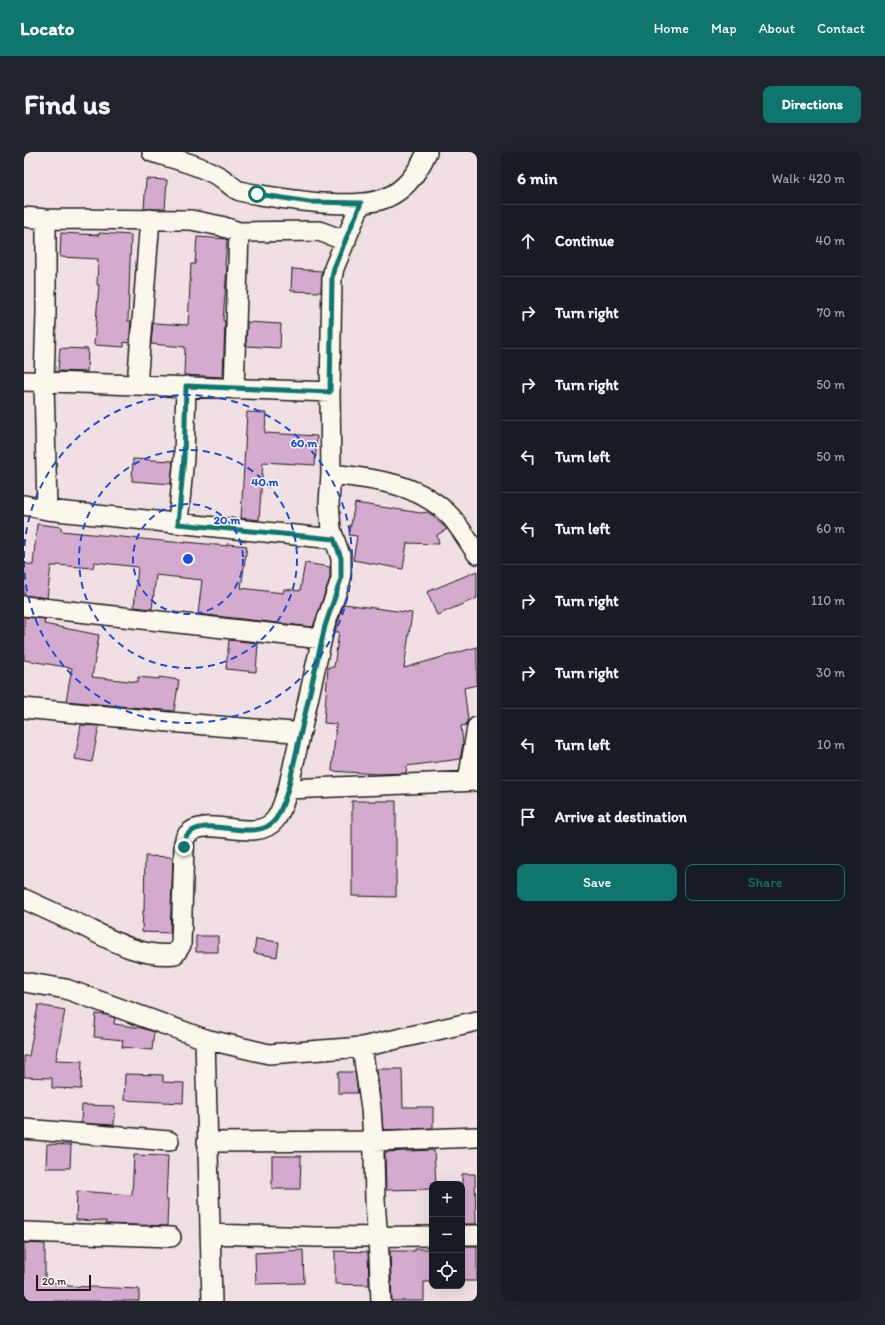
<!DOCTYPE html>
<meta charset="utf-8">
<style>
body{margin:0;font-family:Itim,sans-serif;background:#20242c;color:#f1f3f6}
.controls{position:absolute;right:12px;bottom:12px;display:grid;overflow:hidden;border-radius:8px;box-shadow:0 4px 16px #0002}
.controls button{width:36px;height:36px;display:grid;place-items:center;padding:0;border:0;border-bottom:1px solid #363941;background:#171b24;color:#f1f3f6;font:20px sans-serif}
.scale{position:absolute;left:12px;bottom:10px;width:55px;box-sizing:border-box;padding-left:4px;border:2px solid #1c1c1c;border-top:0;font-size:11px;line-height:14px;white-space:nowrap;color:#1c1c1c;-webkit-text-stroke:3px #fbf7ec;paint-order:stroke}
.stop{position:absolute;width:12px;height:12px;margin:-9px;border:3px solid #0f766e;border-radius:50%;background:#fff}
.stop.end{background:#0f766e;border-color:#fff;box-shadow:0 1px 4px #0008}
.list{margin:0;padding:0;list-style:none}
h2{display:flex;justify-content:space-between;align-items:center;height:52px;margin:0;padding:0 16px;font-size:17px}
h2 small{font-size:13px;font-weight:400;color:#9ea1a6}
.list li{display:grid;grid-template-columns:26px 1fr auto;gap:12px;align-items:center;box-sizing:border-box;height:72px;padding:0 16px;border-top:1px solid #363941}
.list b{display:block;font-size:15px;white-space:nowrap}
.list em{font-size:13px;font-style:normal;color:#9ea1a6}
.actions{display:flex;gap:8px;padding:12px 16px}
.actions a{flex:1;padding:9px 0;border:1px solid #0f766e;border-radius:8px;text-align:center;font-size:14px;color:#0f766e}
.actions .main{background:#0f766e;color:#fff}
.icon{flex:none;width:22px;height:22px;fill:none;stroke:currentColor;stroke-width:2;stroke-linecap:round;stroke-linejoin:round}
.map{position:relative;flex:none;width:453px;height:1149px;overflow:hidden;border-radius:8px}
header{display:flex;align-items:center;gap:24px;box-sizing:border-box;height:56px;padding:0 20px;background:#0f766e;color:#fff}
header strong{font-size:19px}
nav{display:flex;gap:22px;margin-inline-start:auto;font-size:14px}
.intro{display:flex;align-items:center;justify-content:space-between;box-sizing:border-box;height:96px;padding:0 24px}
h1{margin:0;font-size:28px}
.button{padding:10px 18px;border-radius:8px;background:#0f766e;color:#fff;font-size:14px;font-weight:700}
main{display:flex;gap:24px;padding:0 24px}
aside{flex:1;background:#171b24;border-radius:8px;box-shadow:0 4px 16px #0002}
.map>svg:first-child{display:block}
.building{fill:#d5aacf;stroke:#1c1c1c}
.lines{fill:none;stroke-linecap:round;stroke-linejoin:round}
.street-casing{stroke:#1c1c1c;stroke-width:22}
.street{stroke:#fbf7ec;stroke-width:19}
.route{stroke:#0f766e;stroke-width:5}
.ring{fill:none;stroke:#1d4ed8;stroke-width:2;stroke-dasharray:7 5}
.centre{fill:#1d4ed8;stroke:#fbf7ec;stroke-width:2}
.ring-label{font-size:12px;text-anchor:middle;font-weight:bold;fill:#1d4ed8;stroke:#fbf7ec;stroke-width:3;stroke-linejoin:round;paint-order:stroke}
</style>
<header>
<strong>Locato</strong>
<nav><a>Home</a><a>Map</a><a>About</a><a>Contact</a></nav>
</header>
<div class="intro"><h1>Find us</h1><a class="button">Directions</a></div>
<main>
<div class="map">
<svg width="453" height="1149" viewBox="0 0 453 1149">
<rect width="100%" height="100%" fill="#f0e0e3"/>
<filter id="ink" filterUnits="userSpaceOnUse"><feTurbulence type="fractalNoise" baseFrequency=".025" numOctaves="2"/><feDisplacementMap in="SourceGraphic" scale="8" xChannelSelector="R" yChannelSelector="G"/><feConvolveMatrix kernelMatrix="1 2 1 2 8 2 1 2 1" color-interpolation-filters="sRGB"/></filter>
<g filter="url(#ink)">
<path class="building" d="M 122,27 L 143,28 L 141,57 L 120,57 Z
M 37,81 L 75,83 L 75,81 L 107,83 L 104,169 L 107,169 L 105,191 L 100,190 L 100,195 L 70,193 L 75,133 L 73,133 L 74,107 L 36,105 Z
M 173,85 L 203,87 L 201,114 L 203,114 L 199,169 L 201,169 L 199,225 L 160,223 L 161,195 L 127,192 L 129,171 L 164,173 L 167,112 L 171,112 Z
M 268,117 L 298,119 L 297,140 L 267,139 Z
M 223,170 L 257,172 L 256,196 L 222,194 Z
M 36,196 L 64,197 L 63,220 L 34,219 Z
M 223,260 L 242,261 L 241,281 L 293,284 L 291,313 L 239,310 L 235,368 L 217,366 Z
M 109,307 L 149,309 L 147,332 L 108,329 Z
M 331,351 L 397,361 L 404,360 L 423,377 L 413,383 L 415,392 L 383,391 L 379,417 L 329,408 L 333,384 L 325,383 Z
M 13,372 L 37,375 L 37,379 L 138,389 L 161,391 L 161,390 L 203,394 L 203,392 L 223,394 L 217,436 L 259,441 L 260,437 L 276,439 L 281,411 L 306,415 L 306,426 L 289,475 L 174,462 L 178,428 L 132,423 L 128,457 L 110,455 L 114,415 L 70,410 L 69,416 L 33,413 L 33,414 L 27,414 L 23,446 L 0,443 L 0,411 L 9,413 Z
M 453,419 L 453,446 L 413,463 L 403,440 Z
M 320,452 L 388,461 L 380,516 L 453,495 L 453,533 L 440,536 L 444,568 L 442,573 L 437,574 L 439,591 L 436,607 L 383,614 L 382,621 L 353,622 L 308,619 L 312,572 L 300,571 L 304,515 L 310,515 L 315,480 L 311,480 Z
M 0,465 L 21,467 L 20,472 L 75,483 L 68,525 L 114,530 L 114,525 L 135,527 L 135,525 L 155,528 L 150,559 L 42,549 L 48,516 L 0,508 Z
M 205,488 L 234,491 L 232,520 L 202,517 Z
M 57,573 L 75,574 L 68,610 L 51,607 Z
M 328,649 L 372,649 L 372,745 L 328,744 Z
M 121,704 L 149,705 L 146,781 L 118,780 L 119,759 L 120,759 Z
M 172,784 L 194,784 L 194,800 L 172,800 Z
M 232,787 L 255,790 L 253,805 L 230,801 Z
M 14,853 L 41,858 L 32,908 L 58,909 L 57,937 L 28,936 L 28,926 L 0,925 L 0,904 L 5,904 Z
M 72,862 L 83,863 L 91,866 L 90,872 L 117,876 L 130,880 L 128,898 L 98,895 L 99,888 L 70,885 Z
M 353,917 L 378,917 L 379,955 L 409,955 L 409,976 L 359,978 Z
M 314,920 L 331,920 L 334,941 L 314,941 Z
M 101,922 L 139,923 L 139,930 L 160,931 L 159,951 L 100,948 Z
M 58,953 L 91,954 L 90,973 L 57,971 Z
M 23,992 L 47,993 L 46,1016 L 22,1016 Z
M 410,998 L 412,1032 L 408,1032 L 408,1037 L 362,1038 L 361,1000 Z
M 110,1003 L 144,1004 L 142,1048 L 144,1048 L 143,1074 L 82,1072 L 82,1069 L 52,1068 L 53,1039 L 108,1043 Z
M 248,1004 L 277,1004 L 276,1037 L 248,1037 Z
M 438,1022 L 451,1022 L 452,1072 L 438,1072 Z
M 0,1091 L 21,1092 L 21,1130 L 43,1131 L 43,1134 L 115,1137 L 115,1149 L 0,1149 Z
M 438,1094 L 453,1094 L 453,1129 L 438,1129 Z
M 391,1097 L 408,1097 L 408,1130 L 400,1130 L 400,1149 L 368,1149 L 366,1099 L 391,1099 Z
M 279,1098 L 280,1131 L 232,1132 L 231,1101 Z
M 311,1099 L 344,1100 L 345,1133 L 311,1132 Z"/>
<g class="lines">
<g class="street-casing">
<path id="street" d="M 128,0 C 151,7 175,13 196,25 C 203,29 209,37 216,39 C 223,41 230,42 237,43 C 269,48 335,59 364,45 C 382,37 395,18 403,0
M 0,65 L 22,67 L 167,68 L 197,74 L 215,80 L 295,79 L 322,89
M 22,67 L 22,161 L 20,229 L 23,358
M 0,229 L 306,240
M 113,233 L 126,67
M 210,237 L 215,80
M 307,322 C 351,327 396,331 428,366 C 437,377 445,390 453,402
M 0,353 L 23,358 L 310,387
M 154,371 L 160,305 L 162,234
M 0,454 L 298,487
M 0,556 L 145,570 L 269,580 L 276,582
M 444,629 L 453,575
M 264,637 L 453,629
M 0,747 C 20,756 41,766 61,775 C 89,789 118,806 151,802 L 157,793 L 160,695 C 160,691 160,686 163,683 C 182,661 231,693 251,668 C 258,659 260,648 264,637 L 301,473 L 317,427 L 317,406 L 307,377 L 305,351 L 307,322 L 306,240 L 308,126 L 310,116 L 337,51
M 0,830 L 42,837 L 181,887 L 245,902 L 338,895 L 453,869
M 181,887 L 188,1149
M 338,895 L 347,956 L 350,1002 L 351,1048 L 355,1104 L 357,1149
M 0,977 L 145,989
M 183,990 L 349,989 L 453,985
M 0,1080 L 147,1085
M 186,1082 L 292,1085 L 408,1084
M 438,1083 L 453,1083"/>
</g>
<use href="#street" class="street"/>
</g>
</g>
<g class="lines" filter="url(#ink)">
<path class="route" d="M 160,695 C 160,691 160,686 163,683 C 182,661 231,693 251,668 C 258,659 260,648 264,637 L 301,474 L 317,427 L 317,406 L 310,387 L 154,372 L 160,306 L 162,234 L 306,240 L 308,126 L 310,116 L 337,51 L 285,50 L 233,42"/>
</g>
<g class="ring">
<circle cx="164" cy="407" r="55"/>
<circle cx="164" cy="407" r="109"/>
<path d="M0 406A164 164 0 1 1 0 408"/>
</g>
<circle cx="164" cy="407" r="6" class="centre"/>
<g class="ring-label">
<text x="280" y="295">60 m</text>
<text x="241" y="334">40 m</text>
<text x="203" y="372">20 m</text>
</g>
</svg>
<div class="controls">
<button>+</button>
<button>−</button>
<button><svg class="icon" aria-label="locate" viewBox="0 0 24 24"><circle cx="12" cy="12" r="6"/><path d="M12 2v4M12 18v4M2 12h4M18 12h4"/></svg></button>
</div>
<div class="scale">20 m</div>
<div class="stop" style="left:233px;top:42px"></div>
<div class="stop end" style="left:160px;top:695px"></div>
</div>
<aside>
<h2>6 min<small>Walk · 420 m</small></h2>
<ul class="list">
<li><svg class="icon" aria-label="ahead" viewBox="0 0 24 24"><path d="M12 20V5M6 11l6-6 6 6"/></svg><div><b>Continue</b></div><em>40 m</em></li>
<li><svg class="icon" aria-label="right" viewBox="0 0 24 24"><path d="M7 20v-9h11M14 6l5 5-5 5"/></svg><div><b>Turn right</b></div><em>70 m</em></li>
<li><svg class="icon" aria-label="right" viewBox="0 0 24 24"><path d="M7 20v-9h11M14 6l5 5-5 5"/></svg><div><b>Turn right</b></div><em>50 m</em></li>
<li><svg class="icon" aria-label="left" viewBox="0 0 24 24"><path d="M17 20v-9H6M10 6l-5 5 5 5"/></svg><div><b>Turn left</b></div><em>50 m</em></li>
<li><svg class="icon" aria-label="left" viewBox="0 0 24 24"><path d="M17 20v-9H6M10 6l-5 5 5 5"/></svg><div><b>Turn left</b></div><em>60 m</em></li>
<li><svg class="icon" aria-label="right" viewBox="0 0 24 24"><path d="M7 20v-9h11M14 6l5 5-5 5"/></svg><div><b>Turn right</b></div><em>110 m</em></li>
<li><svg class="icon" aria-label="right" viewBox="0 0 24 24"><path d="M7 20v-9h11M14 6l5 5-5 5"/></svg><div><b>Turn right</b></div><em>30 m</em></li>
<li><svg class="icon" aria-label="left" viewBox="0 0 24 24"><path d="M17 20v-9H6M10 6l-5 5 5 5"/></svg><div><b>Turn left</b></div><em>10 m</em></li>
<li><svg class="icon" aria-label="arrive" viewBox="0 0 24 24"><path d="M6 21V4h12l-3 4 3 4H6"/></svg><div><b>Arrive at destination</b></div></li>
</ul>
<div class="actions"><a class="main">Save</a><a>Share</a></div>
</aside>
</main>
